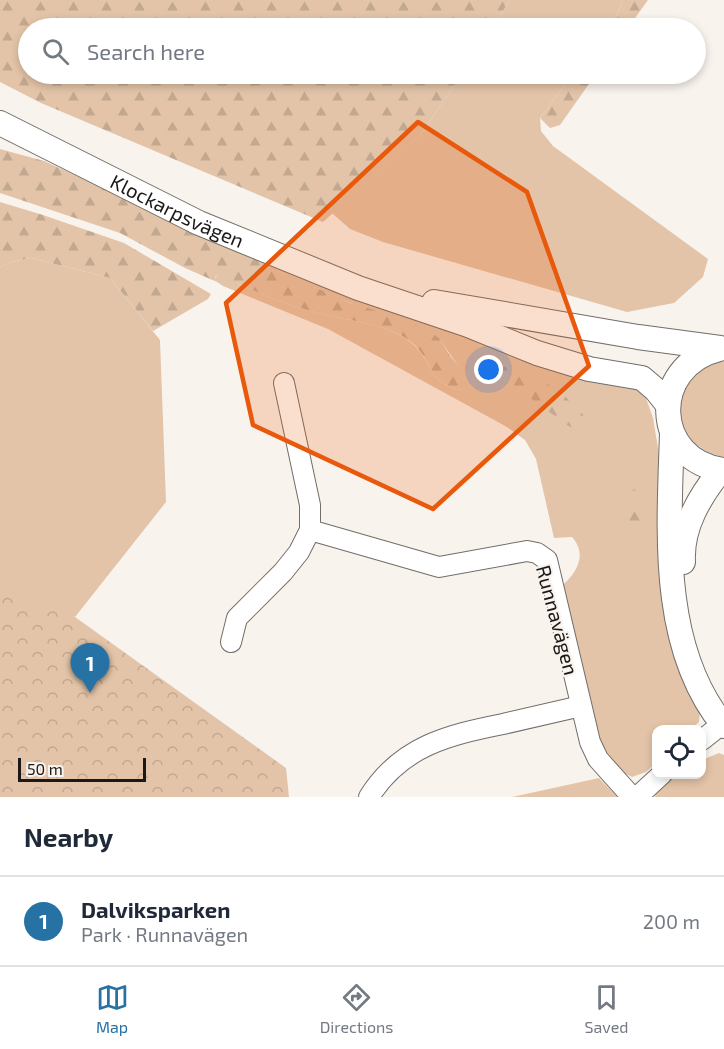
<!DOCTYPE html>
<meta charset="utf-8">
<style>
body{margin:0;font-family:"Exo 2",sans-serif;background:#f6f6f7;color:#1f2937}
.controls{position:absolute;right:18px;bottom:18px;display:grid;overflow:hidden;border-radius:12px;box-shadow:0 3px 9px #0003}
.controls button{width:54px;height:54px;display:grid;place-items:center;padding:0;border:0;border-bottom:2px solid #e0e1e3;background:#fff;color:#1f2937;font:30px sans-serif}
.scale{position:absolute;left:18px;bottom:15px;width:128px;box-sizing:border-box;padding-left:6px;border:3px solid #1b1917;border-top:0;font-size:16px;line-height:21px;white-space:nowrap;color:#1b1917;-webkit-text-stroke:4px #f9f3ee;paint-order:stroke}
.you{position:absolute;left:489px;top:370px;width:21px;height:21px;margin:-15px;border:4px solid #fff;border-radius:50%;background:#1a73e8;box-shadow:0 0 0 9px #1a73e833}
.badge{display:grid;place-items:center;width:39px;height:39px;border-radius:50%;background:#2772a5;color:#fff;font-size:20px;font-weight:700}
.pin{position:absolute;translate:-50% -50px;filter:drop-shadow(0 2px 3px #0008)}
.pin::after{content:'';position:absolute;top:32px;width:21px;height:18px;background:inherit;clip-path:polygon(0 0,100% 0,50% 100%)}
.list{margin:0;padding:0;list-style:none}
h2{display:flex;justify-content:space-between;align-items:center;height:78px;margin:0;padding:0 24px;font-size:26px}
h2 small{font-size:20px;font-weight:400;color:#747a83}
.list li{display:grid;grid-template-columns:39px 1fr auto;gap:18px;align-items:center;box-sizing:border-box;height:90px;padding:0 24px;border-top:2px solid #e0e1e3}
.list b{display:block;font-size:22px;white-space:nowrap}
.list p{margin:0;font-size:20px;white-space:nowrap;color:#747a83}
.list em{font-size:20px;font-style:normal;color:#747a83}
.icon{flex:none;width:33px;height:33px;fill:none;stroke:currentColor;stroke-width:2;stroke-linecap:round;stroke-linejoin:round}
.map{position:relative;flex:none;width:724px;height:797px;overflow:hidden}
.search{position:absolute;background:#fff;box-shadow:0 3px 9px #0003;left:18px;right:18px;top:18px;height:66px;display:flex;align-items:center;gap:15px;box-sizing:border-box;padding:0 21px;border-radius:33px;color:#747a83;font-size:22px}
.sheet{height:168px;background:#fff}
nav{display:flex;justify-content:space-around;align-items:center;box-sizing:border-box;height:84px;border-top:2px solid #e0e1e3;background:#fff;font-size:16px;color:#747a83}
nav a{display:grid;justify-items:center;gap:3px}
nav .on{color:#2772a5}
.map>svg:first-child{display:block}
.grass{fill:#e3c4a8}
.forest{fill:url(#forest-firs)}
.park{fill:url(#park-crowns)}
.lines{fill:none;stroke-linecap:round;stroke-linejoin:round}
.minor-casing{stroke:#726d68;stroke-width:22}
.tertiary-casing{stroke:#726d68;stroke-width:26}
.minor{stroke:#fff;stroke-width:20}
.tertiary{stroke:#fff;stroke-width:24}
.marked{fill:#e8590c;fill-opacity:0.2;stroke:#e8590c;stroke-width:4.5;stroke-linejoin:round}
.labels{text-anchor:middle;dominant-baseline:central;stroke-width:4.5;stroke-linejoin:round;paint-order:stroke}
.street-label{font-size:20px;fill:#1b1917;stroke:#f9f3ee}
</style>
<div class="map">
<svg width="724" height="797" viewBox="0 0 724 797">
<defs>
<pattern id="forest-firs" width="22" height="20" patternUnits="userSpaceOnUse" patternTransform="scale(1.5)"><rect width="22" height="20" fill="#e3c4a8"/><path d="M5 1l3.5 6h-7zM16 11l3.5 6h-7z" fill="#c2a890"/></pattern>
<pattern id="park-crowns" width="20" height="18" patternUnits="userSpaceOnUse" patternTransform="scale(1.5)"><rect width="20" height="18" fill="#e3c4a8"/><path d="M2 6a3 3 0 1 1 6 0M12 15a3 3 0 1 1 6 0" fill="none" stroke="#c2a890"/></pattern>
</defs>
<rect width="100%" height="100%" fill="#f9f3ee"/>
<path class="grass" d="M 510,0 L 623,0 L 617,15 L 607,28 L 492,28 Z
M 462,74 L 573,74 L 540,118 L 541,131 L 553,146 L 708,259 L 703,277 L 674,303 L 627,312 L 383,242 L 350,229 L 332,213 L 421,134 Z
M 31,258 L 110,278 L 160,340 L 166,502 L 75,617 L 0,602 L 0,267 L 11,262 Z
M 276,263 L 481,343 L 634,386 L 646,398 L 653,418 L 660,460 L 679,664 L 700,712 L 699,722 L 691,729 L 656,730 L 656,763 L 646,772 L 632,777 C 616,770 604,756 598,740 C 580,695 573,633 563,585 C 578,571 587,554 572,537 L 554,538 L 536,459 L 525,440 L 507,427 L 328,329 L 223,286 L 217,282 L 215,278 L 220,271 C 227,275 232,280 239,284 C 265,296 294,307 322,314 C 351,322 384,322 409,341 C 435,361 424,381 460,390 L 469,386 C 462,368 449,354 439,338 L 313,288 L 278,271 Z
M 724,359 L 724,457 C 699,452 676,433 679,404 C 680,395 688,383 692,374 Z
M 719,753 L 724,755 L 724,797 L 655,797 C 661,776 684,775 702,774 L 702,760 Z
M 599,778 L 617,797 L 512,797 Z"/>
<path class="forest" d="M 0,0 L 510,0 L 492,28 L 28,28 L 28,74 L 462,74 L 421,134 L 323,222 L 41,103 L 0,82 Z
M 623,0 L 648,0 L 628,28 L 607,28 L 617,15 Z
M 573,74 L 596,74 L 560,125 L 550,128 L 540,118 Z
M 0,149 L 44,161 L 121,196 L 276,263 L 278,271 L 350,303 L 395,316 L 427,330 L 439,338 L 450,356 L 469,378 L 470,386 L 460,390 C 424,381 435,361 410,341 C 384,322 351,322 322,314 C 294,307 265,296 239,284 C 232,281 227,275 220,272 L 215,277 L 217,282 L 185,268 L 120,233 L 0,193 Z
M 0,202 L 43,215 L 124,243 L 211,294 L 208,299 L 153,331 L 110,278 L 31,258 L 11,262 L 0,267 Z
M 512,366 L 559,390 L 586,418 L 584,429 L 579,431 L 567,425 L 498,374 L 494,368 Z
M 634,489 L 647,501 L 642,527 L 635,527 L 623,516 L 623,496 Z"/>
<path class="park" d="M 0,592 L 75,617 L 286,768 L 289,797 L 0,797 Z"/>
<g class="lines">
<g class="minor-casing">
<path id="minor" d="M 284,383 L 310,505 L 310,530 L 439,567 L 527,551 L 537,553 L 547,560 L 590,742 L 598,759 L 632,797
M 231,642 L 237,618 L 283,572 L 299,552 L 310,530
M 702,740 L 722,724
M 369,797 C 401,746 448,735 503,724 C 529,718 555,712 581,706
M 637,797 L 662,774"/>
</g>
<g class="tertiary-casing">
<g id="tertiary">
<path id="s1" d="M 0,123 L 199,223 L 358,288 L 468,325 L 537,353 L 589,369 L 642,378 L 656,390 L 668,405"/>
<path d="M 434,302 L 638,337 L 720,348"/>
<path d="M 719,349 C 649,366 652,461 724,470"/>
<path d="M 672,433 C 669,529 659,647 724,726"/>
<path d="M 683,562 C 681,527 700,496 721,470"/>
</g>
</g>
<use href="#minor" class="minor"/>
<use href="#tertiary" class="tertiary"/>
</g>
<path class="marked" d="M 418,122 L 527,192 L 589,366 L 433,509 L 253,425 L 226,303 Z"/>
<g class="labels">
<g class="street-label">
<text stroke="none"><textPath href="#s1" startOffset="198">Klockarpsvägen</textPath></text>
<text transform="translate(558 620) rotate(75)">Runnavägen</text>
</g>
</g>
</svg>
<div class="controls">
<button><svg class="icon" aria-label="locate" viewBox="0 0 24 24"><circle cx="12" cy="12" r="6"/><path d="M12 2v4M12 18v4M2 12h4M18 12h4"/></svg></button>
</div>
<div class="scale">50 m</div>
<div class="you"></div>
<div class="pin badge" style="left:90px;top:693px">1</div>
<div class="search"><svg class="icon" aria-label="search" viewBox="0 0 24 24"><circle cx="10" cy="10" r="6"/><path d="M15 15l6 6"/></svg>Search here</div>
</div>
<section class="sheet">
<h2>Nearby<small></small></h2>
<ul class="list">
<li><span class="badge">1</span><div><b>Dalviksparken</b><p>Park · Runnavägen</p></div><em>200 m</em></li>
</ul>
</section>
<nav>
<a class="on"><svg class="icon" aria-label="map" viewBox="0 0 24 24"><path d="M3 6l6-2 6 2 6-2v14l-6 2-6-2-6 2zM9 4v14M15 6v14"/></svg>Map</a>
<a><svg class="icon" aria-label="directions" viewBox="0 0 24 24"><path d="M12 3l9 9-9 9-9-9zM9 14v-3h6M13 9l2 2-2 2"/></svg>Directions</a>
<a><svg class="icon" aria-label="saved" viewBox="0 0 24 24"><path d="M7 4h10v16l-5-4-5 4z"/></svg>Saved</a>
</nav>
